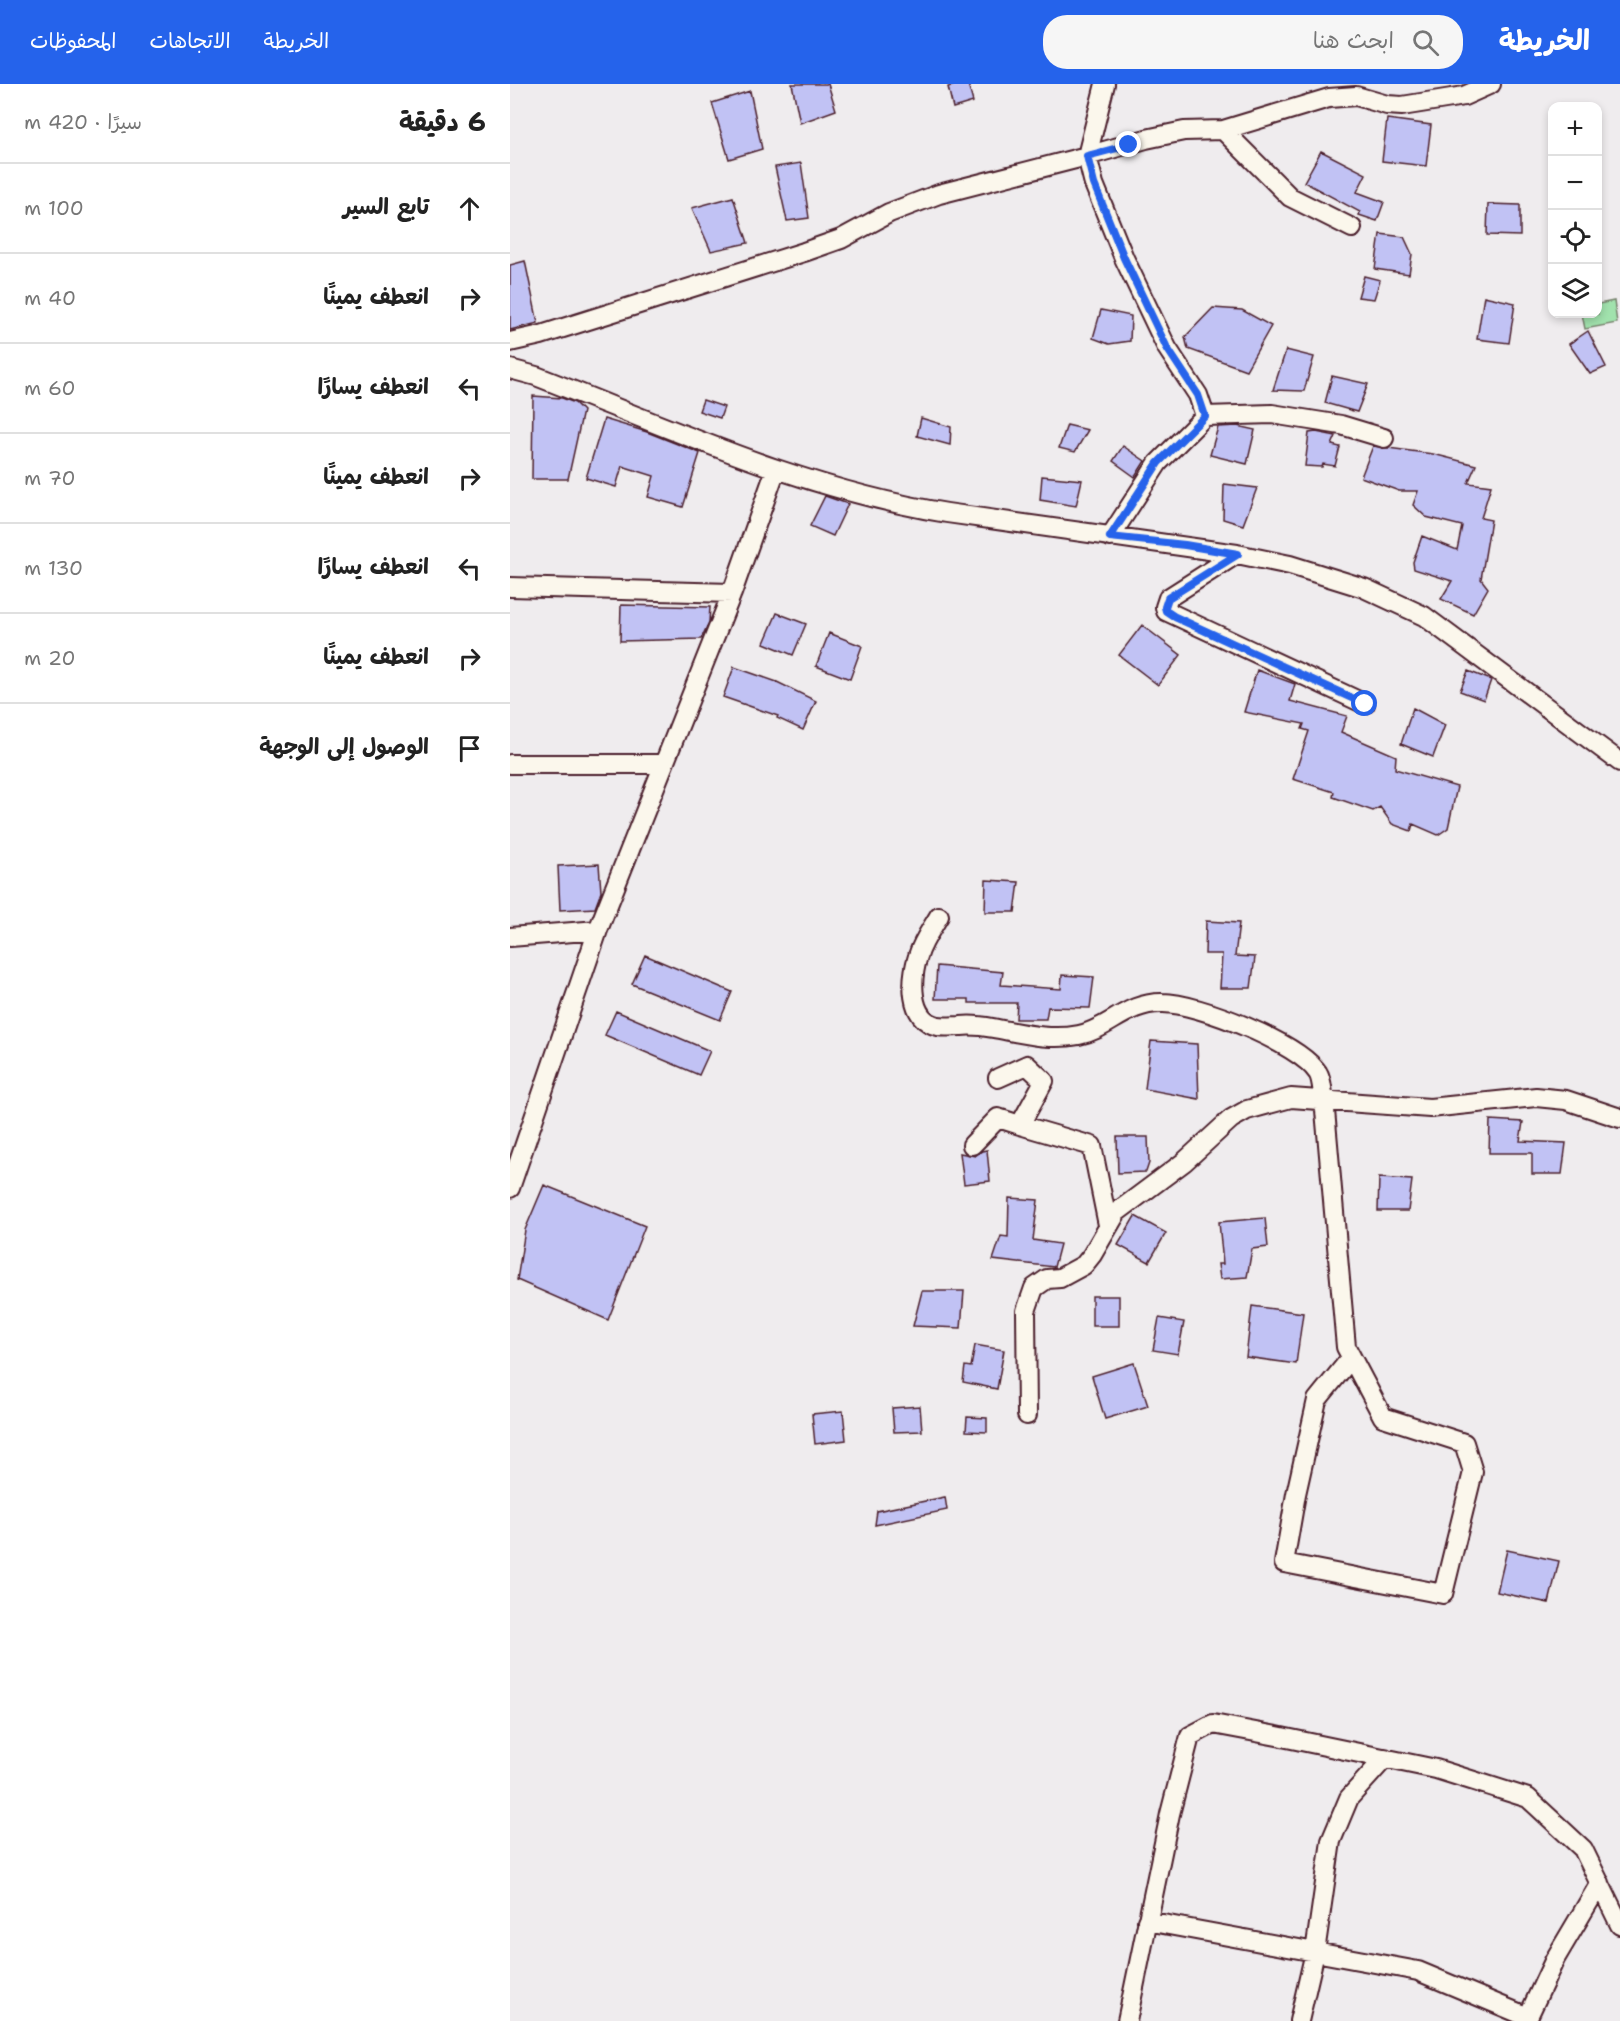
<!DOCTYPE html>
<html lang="ar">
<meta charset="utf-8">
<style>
body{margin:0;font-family:"Shantell Sans","Playpen Sans Arabic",sans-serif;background:#f6f6f6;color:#222;direction:rtl}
.controls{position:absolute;right:18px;top:18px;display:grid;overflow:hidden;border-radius:12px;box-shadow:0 3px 9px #0003}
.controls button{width:54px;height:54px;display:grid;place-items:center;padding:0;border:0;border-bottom:2px solid #e0e0e0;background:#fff;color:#222;font:30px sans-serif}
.stop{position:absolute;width:18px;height:18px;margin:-14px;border:4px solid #2563eb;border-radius:50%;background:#fff}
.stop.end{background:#2563eb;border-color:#fff;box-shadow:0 2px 6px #0008}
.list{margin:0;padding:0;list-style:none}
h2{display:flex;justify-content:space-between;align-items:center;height:78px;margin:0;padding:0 24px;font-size:26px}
h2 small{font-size:20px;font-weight:400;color:#767676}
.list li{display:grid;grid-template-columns:39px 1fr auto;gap:18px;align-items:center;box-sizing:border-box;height:90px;padding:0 24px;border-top:2px solid #e0e0e0}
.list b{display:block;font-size:22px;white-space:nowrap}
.list em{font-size:20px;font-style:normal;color:#767676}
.icon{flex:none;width:33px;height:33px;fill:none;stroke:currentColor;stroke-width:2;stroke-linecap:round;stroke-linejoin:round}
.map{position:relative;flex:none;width:1110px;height:1937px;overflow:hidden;direction:ltr}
header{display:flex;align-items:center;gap:36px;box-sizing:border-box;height:84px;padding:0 30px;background:#2563eb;color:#fff}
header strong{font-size:28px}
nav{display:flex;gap:33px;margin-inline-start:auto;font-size:21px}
.search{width:420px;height:54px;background:#f6f6f6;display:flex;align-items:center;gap:15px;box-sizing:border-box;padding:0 21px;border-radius:24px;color:#767676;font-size:22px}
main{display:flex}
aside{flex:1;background:#fff}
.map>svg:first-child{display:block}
.green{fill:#a1e2ad;stroke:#76806c;stroke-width:1.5}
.building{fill:#c1c2f4;stroke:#4a1f2b;stroke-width:1.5}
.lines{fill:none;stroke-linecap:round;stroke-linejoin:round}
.minor-casing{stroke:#4a1f2b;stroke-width:22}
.minor{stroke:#fbf7ec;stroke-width:18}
.route{stroke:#2563eb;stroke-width:8}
</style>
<header>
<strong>الخريطة</strong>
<div class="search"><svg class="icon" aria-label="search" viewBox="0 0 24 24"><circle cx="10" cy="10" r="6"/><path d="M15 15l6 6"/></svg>ابحث هنا</div>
<nav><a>الخريطة</a><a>الاتجاهات</a><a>المحفوظات</a></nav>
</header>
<main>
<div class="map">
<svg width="1110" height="1937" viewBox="0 0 1110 1937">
<rect width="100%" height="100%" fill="#efecee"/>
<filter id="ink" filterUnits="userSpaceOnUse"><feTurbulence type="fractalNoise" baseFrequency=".0167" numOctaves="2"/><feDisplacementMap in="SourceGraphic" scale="12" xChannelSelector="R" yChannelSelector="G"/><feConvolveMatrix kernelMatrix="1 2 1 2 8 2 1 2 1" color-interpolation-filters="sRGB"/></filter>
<g filter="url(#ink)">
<path class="green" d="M 1104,217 L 1107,239 L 1075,245 L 1072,230 L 1088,230 L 1088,220 Z"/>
<path class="building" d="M 282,0 L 318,0 L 326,26 L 290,39 Z
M 448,0 L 458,0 L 463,18 L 443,24 L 438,3 Z
M 240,7 L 252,65 L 219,75 L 202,19 Z
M 877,35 L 921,41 L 916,82 L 872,77 Z
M 811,67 L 856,90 L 847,108 L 874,118 L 867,137 L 849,131 L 850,128 L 794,98 Z
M 291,79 L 299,134 L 277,137 L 265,83 Z
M 223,113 L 238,159 L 201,167 L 182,124 Z
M 978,120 L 1010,121 L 1010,152 L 977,151 Z
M 870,150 L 894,153 L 902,170 L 899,190 L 865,185 Z
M 15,177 L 28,239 L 0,246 L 0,181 Z
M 854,192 L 870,196 L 864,215 L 848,213 Z
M 974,212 L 1005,219 L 999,259 L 967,255 Z
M 703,224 L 732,226 L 761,242 L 736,286 L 678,265 L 675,253 Z
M 591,226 L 621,232 L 620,257 L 599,260 L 583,254 Z
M 1078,247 L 1096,283 L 1080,290 L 1059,260 Z
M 776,266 L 804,273 L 794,307 L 763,306 Z
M 822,292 L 858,300 L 847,328 L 815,319 Z
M 23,312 L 52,314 L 65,319 L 73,327 L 58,395 L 22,395 Z
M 193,316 L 214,323 L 210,334 L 189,327 Z
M 411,334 L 441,343 L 440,361 L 407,352 Z
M 94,335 L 137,348 L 190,369 L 173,423 L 138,413 L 144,392 L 112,382 L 106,403 L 76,394 Z
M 557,341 L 578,346 L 565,368 L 549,364 Z
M 727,342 L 745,346 L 737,380 L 700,371 L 708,343 Z
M 806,348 L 826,352 L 822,361 L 830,363 L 825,382 L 813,380 L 812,383 L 795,382 L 799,349 Z
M 613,362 L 635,377 L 625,393 L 603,377 Z
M 863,362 L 923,370 L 966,381 L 958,399 L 981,402 L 971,434 L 981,436 L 971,495 L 978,504 L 963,530 L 931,515 L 942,497 L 904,485 L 903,478 L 912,452 L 947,466 L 952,442 L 916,433 L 903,421 L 908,407 L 889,407 L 851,393 Z
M 532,392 L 572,396 L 566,422 L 530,416 Z
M 714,400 L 747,404 L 733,441 L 713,435 Z
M 315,412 L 338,420 L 323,452 L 300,442 Z
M 111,521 L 200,523 L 199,538 L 191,555 L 110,557 Z
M 267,529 L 296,540 L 283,571 L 254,559 Z
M 632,541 L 671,571 L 648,601 L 609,571 Z
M 319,549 L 352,562 L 340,595 L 306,582 Z
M 224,583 L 267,598 L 306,617 L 293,646 L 267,634 L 268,632 L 213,613 Z
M 747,586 L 785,600 L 780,617 L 837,632 L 831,648 L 886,672 L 885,685 L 947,703 L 938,744 L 928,751 L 903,740 L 901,747 L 882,740 L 870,723 L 863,727 L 823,713 L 824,708 L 783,695 L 799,647 L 792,645 L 794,640 L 734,628 Z
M 958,587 L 981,596 L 974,616 L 950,607 Z
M 903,624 L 935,641 L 923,673 L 891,660 Z
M 89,780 L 91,808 L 85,824 L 50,826 L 48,782 Z
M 476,796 L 509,798 L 505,828 L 475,828 Z
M 696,837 L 729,839 L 725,872 L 745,873 L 741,904 L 710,904 L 712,870 L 695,870 Z
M 135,871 L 222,908 L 210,936 L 122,900 Z
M 427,882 L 493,888 L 491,901 L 551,905 L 552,891 L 584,893 L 580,924 L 538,923 L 536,935 L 506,935 L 507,919 L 459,919 L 459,915 L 425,915 Z
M 106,927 L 200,967 L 189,991 L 95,951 Z
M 641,957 L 687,960 L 689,1015 L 635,1005 Z
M 980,1036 L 1013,1038 L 1010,1057 L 1056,1059 L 1052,1090 L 1022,1090 L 1022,1069 L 979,1069 Z
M 607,1053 L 638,1053 L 639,1079 L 636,1088 L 608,1089 Z
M 477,1066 L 480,1097 L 454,1100 L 450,1069 L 465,1072 L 472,1067 Z
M 869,1094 L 902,1096 L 898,1127 L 868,1127 Z
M 34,1101 L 135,1142 L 98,1236 L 7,1196 L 15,1146 Z
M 499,1114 L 528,1116 L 523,1156 L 550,1160 L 544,1183 L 483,1176 L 491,1152 L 498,1153 Z
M 625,1132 L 656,1149 L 639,1178 L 608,1161 Z
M 755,1134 L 758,1163 L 742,1165 L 737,1193 L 710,1195 L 708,1180 L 713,1180 L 709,1138 Z
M 412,1207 L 454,1207 L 451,1244 L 403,1242 Z
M 582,1212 L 609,1212 L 609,1242 L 582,1242 Z
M 742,1222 L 793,1229 L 786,1280 L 736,1273 Z
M 649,1234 L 674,1238 L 668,1270 L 643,1266 Z
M 465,1261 L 494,1266 L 487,1305 L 453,1298 L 455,1282 L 461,1283 Z
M 624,1279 L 638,1322 L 595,1335 L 582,1292 Z
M 410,1322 L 412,1347 L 384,1348 L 382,1324 Z
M 333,1327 L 336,1356 L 305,1360 L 302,1330 Z
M 457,1333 L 477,1334 L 477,1348 L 456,1347 Z
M 435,1413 L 437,1426 L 365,1441 L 367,1427 Z
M 997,1466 L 1049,1477 L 1039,1519 L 987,1508 Z"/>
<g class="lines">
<g class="minor-casing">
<path id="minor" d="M 595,0 L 577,72 L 584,100 L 614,174 L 657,264 L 688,311 L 695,332 L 648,379 L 600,453
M 713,46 L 780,113 L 842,144
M 0,258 L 31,251 L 294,168 L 331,155 L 379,129 L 429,110 L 577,72 L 636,55 L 674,47 L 713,46 L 819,14 L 846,12 L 877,21 L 892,22 L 954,12 L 981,0
M 0,285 L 26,292 C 160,344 293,406 437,429 L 727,470 L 780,481 L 854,504 L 914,532 L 1110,678
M 695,332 L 762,330 L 831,341 L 874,354
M 727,470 L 658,514 L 655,523 L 656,527 L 855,620
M 0,503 L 222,509
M 0,680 L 153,680
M 429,832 C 422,844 412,858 408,872 C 401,894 398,936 428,942 C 435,943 444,942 451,942 C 461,941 472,942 483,944 C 511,949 539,957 569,951 C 599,945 617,918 653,919 C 687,919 789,959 808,989 C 812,995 812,1007 814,1015 L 836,1263 L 873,1333 L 954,1359 L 963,1388 L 933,1510 L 774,1479 L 786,1410 L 807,1316 L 841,1274
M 0,853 L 88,846
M 488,994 L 517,981 L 534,997 L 510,1041 L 582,1062 L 598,1141
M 462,1061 L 488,1034 L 510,1041
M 0,1104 L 88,846 L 222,509 L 266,385
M 517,1331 L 516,1227 L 524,1204 L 537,1195 L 550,1194 L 574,1181 L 582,1171 L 607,1128 L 674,1078 L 721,1035 L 737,1026 L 781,1014 L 920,1024 L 1026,1013 L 1056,1016 L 1110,1034
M 637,1837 L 908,1887 L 1018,1933
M 617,1937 L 660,1730 L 680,1652 L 703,1640 L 767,1652 L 926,1685 L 1018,1714 L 1073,1765 L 1110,1841
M 789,1937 L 805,1868 L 821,1757 L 839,1714 L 875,1674
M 1016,1937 L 1045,1875 L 1090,1799"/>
</g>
<use href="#minor" class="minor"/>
</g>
</g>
<g class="lines" filter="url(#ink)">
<path class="route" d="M 619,61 L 577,72 L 584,100 L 614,174 L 657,264 L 688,311 L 695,332 L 648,379 L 600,453 L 675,461 L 728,470 L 658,514 L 655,523 L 656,527 L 665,533 L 855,620"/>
</g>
</svg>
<div class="controls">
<button>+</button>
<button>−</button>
<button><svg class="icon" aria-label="locate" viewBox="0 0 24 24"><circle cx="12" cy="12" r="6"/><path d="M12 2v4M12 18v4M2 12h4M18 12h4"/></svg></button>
<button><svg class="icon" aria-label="layers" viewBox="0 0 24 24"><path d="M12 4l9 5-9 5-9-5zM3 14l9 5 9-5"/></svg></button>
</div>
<div class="stop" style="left:855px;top:620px"></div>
<div class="stop end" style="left:619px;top:61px"></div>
</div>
<aside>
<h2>6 دقيقة<small>سيرًا · 420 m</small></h2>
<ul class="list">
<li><svg class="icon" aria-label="ahead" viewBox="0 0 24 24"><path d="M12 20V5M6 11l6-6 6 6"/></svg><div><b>تابع السير</b></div><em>100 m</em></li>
<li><svg class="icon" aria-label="right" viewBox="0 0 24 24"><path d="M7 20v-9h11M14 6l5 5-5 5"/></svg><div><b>انعطف يمينًا</b></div><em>40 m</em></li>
<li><svg class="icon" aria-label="left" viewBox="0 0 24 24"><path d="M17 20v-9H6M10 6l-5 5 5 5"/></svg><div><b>انعطف يسارًا</b></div><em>60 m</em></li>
<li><svg class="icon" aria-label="right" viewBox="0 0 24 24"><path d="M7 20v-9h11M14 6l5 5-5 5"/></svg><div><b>انعطف يمينًا</b></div><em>70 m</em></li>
<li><svg class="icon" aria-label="left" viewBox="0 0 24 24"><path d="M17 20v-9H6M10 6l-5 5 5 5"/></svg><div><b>انعطف يسارًا</b></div><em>130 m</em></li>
<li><svg class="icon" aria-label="right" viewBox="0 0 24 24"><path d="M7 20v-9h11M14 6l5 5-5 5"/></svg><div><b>انعطف يمينًا</b></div><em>20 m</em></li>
<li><svg class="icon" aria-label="arrive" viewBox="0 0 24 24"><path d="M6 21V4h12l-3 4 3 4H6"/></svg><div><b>الوصول إلى الوجهة</b></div></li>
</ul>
</aside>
</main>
